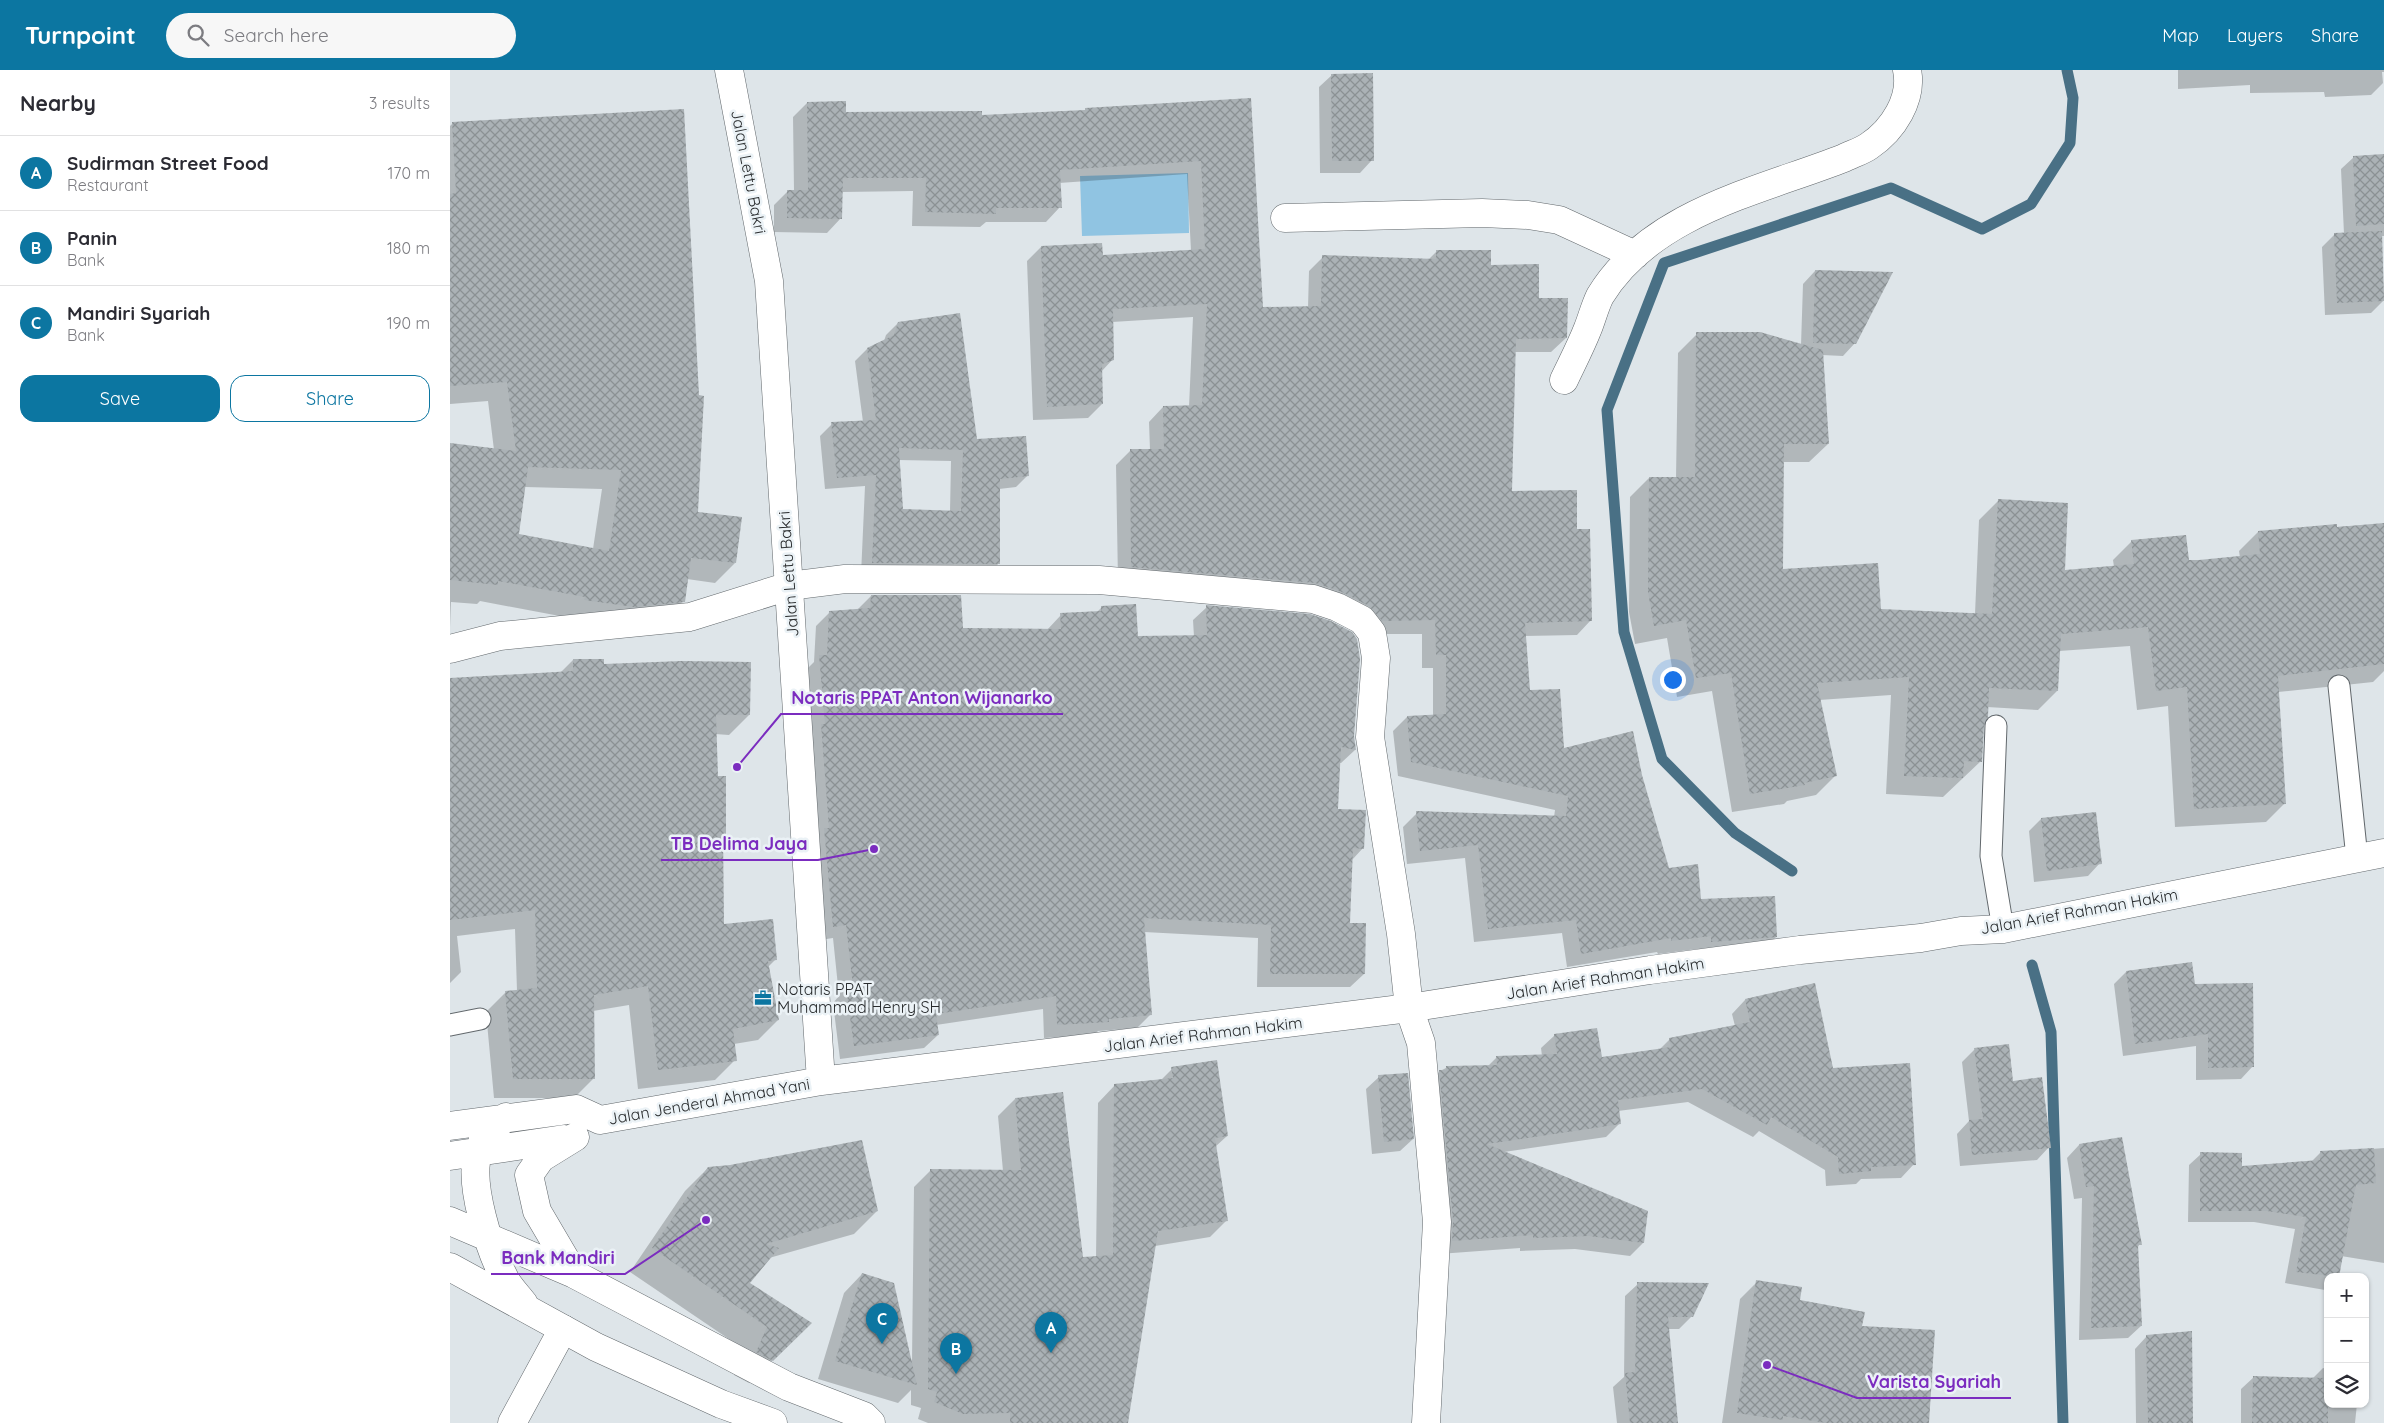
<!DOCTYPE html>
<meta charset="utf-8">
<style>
body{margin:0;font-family:Quicksand,sans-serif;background:#f7f7f7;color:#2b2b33}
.controls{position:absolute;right:15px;bottom:15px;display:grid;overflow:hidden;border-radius:10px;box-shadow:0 1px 4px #0004}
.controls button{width:45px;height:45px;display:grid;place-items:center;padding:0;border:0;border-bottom:1px solid #e1e1e2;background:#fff;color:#2b2b33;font:25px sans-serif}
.you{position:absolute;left:1222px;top:609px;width:18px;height:18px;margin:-12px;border:4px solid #fff;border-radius:50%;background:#1a73e8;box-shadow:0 0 0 8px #1a73e833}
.badge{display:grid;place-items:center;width:32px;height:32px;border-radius:50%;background:#0c76a1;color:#fff;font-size:16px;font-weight:700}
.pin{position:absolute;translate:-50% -41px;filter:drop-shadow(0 1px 2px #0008)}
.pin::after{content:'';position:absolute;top:26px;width:18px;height:15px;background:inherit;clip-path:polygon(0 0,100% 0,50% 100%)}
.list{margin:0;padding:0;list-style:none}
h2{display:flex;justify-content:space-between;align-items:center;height:65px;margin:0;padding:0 20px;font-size:21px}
h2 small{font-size:16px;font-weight:400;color:#7c7c81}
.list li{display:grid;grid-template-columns:32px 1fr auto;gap:15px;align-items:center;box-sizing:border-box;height:75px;padding:0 20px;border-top:1px solid #e1e1e2}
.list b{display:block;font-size:19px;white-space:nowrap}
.list p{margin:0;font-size:16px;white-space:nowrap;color:#7c7c81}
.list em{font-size:16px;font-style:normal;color:#7c7c81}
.actions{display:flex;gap:10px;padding:15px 20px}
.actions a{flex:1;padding:11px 0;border:1px solid #0c76a1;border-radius:15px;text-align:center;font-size:18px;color:#0c76a1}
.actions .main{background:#0c76a1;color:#fff}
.icon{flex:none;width:28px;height:28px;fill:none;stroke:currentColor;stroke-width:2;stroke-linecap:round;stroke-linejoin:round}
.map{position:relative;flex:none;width:1934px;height:1353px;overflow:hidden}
header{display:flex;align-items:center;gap:30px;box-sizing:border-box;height:70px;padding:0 25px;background:#0c76a1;color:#fff}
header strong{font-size:24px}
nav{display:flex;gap:28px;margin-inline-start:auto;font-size:18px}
.search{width:350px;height:45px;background:#f7f7f7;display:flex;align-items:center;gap:12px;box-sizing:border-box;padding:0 18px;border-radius:28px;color:#7c7c81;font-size:19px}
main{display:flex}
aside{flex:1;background:#fff}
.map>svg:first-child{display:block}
.garden{fill:#90c4e2}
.shadow{fill:#0003;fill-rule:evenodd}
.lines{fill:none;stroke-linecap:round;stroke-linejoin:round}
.stream{stroke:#497085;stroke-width:11}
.building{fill:url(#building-cross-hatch);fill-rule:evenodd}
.lane-casing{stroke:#62686c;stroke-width:23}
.street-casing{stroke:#62686c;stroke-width:29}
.secondary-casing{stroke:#62686c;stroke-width:29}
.lane{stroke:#fff;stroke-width:21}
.street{stroke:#fff;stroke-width:28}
.secondary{stroke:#fff;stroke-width:28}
.labels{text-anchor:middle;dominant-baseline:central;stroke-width:5;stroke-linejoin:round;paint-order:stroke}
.street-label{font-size:16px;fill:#282b2d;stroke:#ebf2f6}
.poi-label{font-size:16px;fill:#282b2d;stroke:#ebf2f6;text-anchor:start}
.leader{fill:none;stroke:#7b2cbf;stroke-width:2}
.callout-dot{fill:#7b2cbf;stroke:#ebf2f6;stroke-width:2}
.callout-label{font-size:18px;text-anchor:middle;font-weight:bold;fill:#7b2cbf;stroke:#ebf2f6;stroke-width:5;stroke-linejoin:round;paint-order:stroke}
</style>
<header>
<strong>Turnpoint</strong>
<div class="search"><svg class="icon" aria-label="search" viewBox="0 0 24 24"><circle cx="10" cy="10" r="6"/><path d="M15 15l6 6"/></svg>Search here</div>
<nav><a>Map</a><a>Layers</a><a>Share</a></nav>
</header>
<main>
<aside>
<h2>Nearby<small>3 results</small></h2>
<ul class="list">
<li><span class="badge">A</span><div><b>Sudirman Street Food</b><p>Restaurant</p></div><em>170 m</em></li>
<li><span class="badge">B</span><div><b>Panin</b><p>Bank</p></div><em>180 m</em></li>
<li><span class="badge">C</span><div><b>Mandiri Syariah</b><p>Bank</p></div><em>190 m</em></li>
</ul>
<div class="actions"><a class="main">Save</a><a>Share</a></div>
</aside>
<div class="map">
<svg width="1934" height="1353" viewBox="0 0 1934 1353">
<defs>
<pattern id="building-cross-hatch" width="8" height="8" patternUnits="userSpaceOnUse" patternTransform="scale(1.25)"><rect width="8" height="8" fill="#abb2b6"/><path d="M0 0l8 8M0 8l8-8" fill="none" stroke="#8b9194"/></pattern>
</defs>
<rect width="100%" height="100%" fill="#dee5e9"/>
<path class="garden" d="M 738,103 L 739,163 L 632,166 L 630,106 Z"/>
<path class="shadow" d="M 1728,0 L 1934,0 L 1934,2 L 1932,2 L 1933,13 L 1921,25 L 1875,27 L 1874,22 L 1800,23 L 1800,15 L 1728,19 Z
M 882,5 L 922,90 L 910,103 L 870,103 L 869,17 Z
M 800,29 L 812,238 L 858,238 L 859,201 L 873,187 L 978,190 L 987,181 L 1039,196 L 1088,229 L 1116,268 L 1101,282 L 1064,282 L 1061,423 L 1126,460 L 1141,550 L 1127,565 L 1075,566 L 1078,622 L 1113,680 L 1191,705 L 1218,799 L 1250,830 L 1326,867 L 1312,881 L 1247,885 L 1247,879 L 1208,884 L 1207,882 L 1117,897 L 1112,863 L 1024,872 L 1015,788 L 957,794 L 953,757 L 967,743 L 1104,747 L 1105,740 L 948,706 L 943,661 L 957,647 L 983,646 L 983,598 L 972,598 L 972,564 L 918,564 L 878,536 L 668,511 L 666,395 L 680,381 L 700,380 L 699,352 L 713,337 L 739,337 L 743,247 L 662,252 L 663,289 L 651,302 L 652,334 L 638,348 L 583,350 L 577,191 L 591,177 L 652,186 L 741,181 L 737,104 L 609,113 L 610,137 L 596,152 L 536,152 L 530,157 L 462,156 L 463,121 L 392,122 L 391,148 L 377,163 L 324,162 L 324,135 L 338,121 L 344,121 L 343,47 L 357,33 L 395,43 L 531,46 L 633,42 L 636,39 Z
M 3,53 L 247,443 L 285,493 L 265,513 L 237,509 L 233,531 L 214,551 L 115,547 L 30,531 L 27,534 L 1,532 L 0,557 L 0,374 L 44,380 L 38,331 L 0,334 L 0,56 ZM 75,417 L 152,419 L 143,479 L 68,465 Z
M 1934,85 L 1934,166 L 1931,166 L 1934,230 L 1921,243 L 1875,245 L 1872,177 L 1885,164 L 1894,164 L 1891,99 L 1904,87 Z
M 1365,201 L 1405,273 L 1393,286 L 1372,285 L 1378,374 L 1359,392 L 1333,392 L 1332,500 L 1430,540 L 1525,544 L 1529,450 L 1548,431 L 1614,502 L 1664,497 L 1663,490 L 1682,471 L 1738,492 L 1790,488 L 1789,481 L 1808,462 L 1934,454 L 1934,601 L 1923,612 L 1828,622 L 1835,733 L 1816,752 L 1725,757 L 1718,636 L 1687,640 L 1680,576 L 1609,581 L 1607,621 L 1588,640 L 1537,637 L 1532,655 L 1531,691 L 1493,727 L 1436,724 L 1441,625 L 1369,630 L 1385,706 L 1366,725 L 1337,731 L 1334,734 L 1282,742 L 1262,621 L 1227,627 L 1217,568 L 1185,574 L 1179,542 L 1180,427 L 1199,408 L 1226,408 L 1228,283 L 1247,264 L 1351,275 L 1353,214 Z
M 448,253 L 526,370 L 578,405 L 566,417 L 549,419 L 549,493 L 537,506 L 411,505 L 415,416 L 375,419 L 370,366 L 382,354 L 413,352 L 405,291 L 417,279 L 434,271 L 436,265 ZM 448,390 L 501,391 L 500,442 L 452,440 Z
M 421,526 L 511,559 L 597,560 L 611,545 L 647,542 L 652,537 L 687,568 L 744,567 L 743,550 L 757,537 L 903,666 L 905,680 L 891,693 L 889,693 L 887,740 L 913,778 L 902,790 L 899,854 L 914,904 L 900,917 L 807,917 L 808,868 L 694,862 L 701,944 L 687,958 L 648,961 L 644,965 L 594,968 L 593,939 L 486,955 L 488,965 L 474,978 L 390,989 L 383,933 L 389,926 L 383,868 L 370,870 L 356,600 L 364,592 L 366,556 L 380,542 L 407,540 Z
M 123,590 L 153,595 L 299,645 L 279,665 L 265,664 L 267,708 L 275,763 L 272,767 L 273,856 L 326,889 L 318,897 L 328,950 L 308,970 L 284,974 L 285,990 L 265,1010 L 188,1019 L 179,935 L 143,941 L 144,1008 L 124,1028 L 44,1028 L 36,942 L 56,922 L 67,921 L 65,859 L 7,866 L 11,902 L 0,913 L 0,609 L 110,603 Z
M 1645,743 L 1650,793 L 1638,806 L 1584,812 L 1579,761 L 1591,749 Z
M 1741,894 L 1744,915 L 1803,996 L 1791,1009 L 1746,1010 L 1746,976 L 1673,986 L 1664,914 L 1676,902 Z
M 1364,915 L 1382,999 L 1464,1094 L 1451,1108 L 1411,1109 L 1406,1114 L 1376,1116 L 1375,1100 L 1309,1061 L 1303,1067 L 1238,1032 L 1168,1041 L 1169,1054 L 1156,1067 L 1054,1082 L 1193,1173 L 1180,1186 L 1125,1179 L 1070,1181 L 1070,1178 L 989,1184 L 976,1015 L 990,1001 L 996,998 L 1038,996 L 1047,987 L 1092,986 L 1091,978 L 1105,965 L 1151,988 L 1209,980 L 1220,969 L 1285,956 L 1282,944 L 1295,930 Z
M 1558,975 L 1562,1012 L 1599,1077 L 1587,1090 L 1510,1096 L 1507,1064 L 1519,1051 L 1512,992 L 1524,980 Z
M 722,999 L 777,1066 L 765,1077 L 777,1150 L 760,1167 L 705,1176 L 676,1353 L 478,1353 L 468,1349 L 471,1338 L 461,1335 L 461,1320 L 448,1333 L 368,1309 L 394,1223 L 412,1204 L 462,1291 L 464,1117 L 481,1100 L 553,1101 L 548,1046 L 565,1029 L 632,1188 L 646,1188 L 648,1033 L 665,1015 L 710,1011 Z
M 929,1007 L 963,1069 L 950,1081 L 922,1084 L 916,1019 Z
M 1671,1068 L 1690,1174 L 1687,1178 L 1691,1256 L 1678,1268 L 1629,1270 L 1632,1128 L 1624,1129 L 1617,1088 L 1629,1075 Z
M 1934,1078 L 1934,1193 L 1891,1186 L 1887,1207 L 1878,1207 L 1878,1218 L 1875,1220 L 1835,1213 L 1845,1159 L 1804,1152 L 1738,1152 L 1739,1095 L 1751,1084 L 1791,1097 L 1861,1092 L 1870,1083 Z
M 258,1098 L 427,1141 L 404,1164 L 319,1188 L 299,1213 L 337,1276 L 299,1313 L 284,1305 L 295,1280 L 180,1202 L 235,1121 Z
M 1307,1212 L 1411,1257 L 1477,1353 L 1272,1353 L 1290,1229 Z
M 1188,1214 L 1242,1246 L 1229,1259 L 1218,1259 L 1227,1353 L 1167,1353 L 1163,1317 L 1174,1307 L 1175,1226 Z
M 1697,1266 L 1742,1353 L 1686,1353 L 1685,1279 Z
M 1873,1298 L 1878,1299 L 1878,1334 L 1907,1334 L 1905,1353 L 1791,1353 L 1791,1319 L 1804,1307 L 1863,1308 Z"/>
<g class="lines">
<path class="stream" d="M 1342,801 L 1285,763 L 1212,689 L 1174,562 L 1157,340 L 1214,193 L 1441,118 L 1532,159 L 1581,134 L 1620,73 L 1623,28 L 1617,0
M 1582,895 L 1601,962 L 1613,1353"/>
</g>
<path class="building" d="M 923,3 L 924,91 L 882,91 L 881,4 Z
M 801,28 L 813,237 L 871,236 L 872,185 L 986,189 L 986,180 L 1041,180 L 1041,195 L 1089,194 L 1089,228 L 1118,228 L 1117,268 L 1066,269 L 1062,421 L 1127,420 L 1127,459 L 1140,459 L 1142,551 L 1075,553 L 1080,620 L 1110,619 L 1114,678 L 1183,661 L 1192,705 L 1219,798 L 1248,794 L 1251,829 L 1325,826 L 1327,867 L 1261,872 L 1261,866 L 1221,871 L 1221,868 L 1131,884 L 1126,850 L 1038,859 L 1028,775 L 970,781 L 966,741 L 1116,746 L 1118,726 L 961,692 L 957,646 L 996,644 L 996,585 L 986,585 L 985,550 L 932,551 L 919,536 L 892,522 L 865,513 L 681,497 L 680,379 L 714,379 L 713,336 L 752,335 L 757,234 L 663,239 L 664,290 L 652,294 L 653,334 L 597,337 L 591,176 L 652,173 L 653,185 L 755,179 L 751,91 L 610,100 L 612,138 L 546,138 L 546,144 L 475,142 L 476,108 L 393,108 L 392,149 L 337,148 L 337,120 L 358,120 L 357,32 L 396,31 L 396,42 L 532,41 L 532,45 L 635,40 L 635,38 Z
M 234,39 L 249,325 L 254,326 L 248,442 L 292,447 L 286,493 L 241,488 L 235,532 L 184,537 L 134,530 L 135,527 L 48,511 L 48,515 L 0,510 L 0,373 L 66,381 L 57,312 L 0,316 L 0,124 L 6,123 L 2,52 ZM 78,397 L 171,400 L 159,481 L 69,464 Z
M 1934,84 L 1934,154 L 1906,156 L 1903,86 Z
M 1932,161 L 1934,231 L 1887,233 L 1884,163 Z
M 1365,200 L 1443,202 L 1406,274 L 1363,273 Z
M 510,243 L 527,369 L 576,366 L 579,406 L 550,409 L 550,494 L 422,493 L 426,405 L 387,408 L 381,352 L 426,350 L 417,278 L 444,265 L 448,252 ZM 449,378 L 513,380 L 511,441 L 453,439 Z
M 1246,262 L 1310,262 L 1373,280 L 1379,374 L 1334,374 L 1333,499 L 1428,493 L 1431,539 L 1542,544 L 1548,429 L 1618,433 L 1615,500 L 1684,494 L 1681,470 L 1736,465 L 1739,490 L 1749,490 L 1810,484 L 1808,461 L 1887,454 L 1887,457 L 1934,453 L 1934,594 L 1828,606 L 1836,734 L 1744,739 L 1737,617 L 1706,621 L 1698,557 L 1611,564 L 1608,621 L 1539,618 L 1538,647 L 1534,656 L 1532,692 L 1514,691 L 1513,708 L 1454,706 L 1459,607 L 1367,613 L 1387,706 L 1354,713 L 1355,715 L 1300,724 L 1281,603 L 1246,608 L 1236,550 L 1204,556 L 1198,522 L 1199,407 L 1245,407 Z
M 421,525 L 511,525 L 513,558 L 611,559 L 610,543 L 651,541 L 651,536 L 686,534 L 688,566 L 757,565 L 756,535 L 860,544 L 881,551 L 902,562 L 907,569 L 910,589 L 904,666 L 906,680 L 891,677 L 888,739 L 916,740 L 914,779 L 903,778 L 900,853 L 916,853 L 915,904 L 820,904 L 821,855 L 694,848 L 702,945 L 659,949 L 659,952 L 607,955 L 606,926 L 486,944 L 489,965 L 404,976 L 396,918 L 403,917 L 396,855 L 383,857 L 374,758 L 379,758 L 371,654 L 375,654 L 369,585 L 377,585 L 379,541 L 420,538 Z
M 123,589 L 154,589 L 154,594 L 232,591 L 301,592 L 300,645 L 266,645 L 268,706 L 276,706 L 276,764 L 273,764 L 274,854 L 323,849 L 327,890 L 318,891 L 329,950 L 283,959 L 287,991 L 208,1000 L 198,916 L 144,925 L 145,1009 L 63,1009 L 55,921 L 87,918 L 85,840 L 0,850 L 0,608 L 123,601 Z
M 1646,742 L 1652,794 L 1597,801 L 1591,748 Z
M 1742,892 L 1745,914 L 1803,913 L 1804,997 L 1758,998 L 1758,964 L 1685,974 L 1676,901 Z
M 1365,913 L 1383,998 L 1460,993 L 1466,1095 L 1421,1097 L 1421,1101 L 1389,1104 L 1388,1087 L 1321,1047 L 1317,1055 L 1252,1019 L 1168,1030 L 1171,1054 L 1037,1074 L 1198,1141 L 1194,1173 L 1139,1166 L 1083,1168 L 1083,1165 L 1002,1171 L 1003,1151 L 989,1000 L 996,1000 L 996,996 L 1047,995 L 1046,986 L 1107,984 L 1104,964 L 1147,958 L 1152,987 L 1221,977 L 1219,968 L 1300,952 L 1295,929 Z
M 1559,974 L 1563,1011 L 1592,1007 L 1601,1078 L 1522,1085 L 1519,1050 L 1533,1049 L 1524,978 Z
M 767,990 L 778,1066 L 765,1068 L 778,1151 L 708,1161 L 678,1353 L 560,1353 L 560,1343 L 513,1344 L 484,1332 L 487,1322 L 478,1319 L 480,1099 L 571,1100 L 565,1028 L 613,1022 L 633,1187 L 663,1185 L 664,1014 L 723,1008 L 721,997 Z
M 958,1003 L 964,1069 L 934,1072 L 928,1005 Z
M 1672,1067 L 1692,1175 L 1688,1175 L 1692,1256 L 1641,1258 L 1644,1116 L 1636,1117 L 1629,1074 Z
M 412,1070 L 428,1141 L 316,1174 L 329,1178 L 300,1213 L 362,1253 L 323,1291 L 306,1282 L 317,1257 L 202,1178 L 258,1097 L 280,1095 Z
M 1924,1078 L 1926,1113 L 1906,1115 L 1889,1207 L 1846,1202 L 1856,1147 L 1817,1141 L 1750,1141 L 1750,1082 L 1792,1083 L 1792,1096 L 1870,1090 L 1870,1081 Z
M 412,1203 L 444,1213 L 467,1315 L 385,1291 Z
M 1306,1210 L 1352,1217 L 1350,1230 L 1415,1242 L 1412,1256 L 1485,1260 L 1479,1353 L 1376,1353 L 1333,1346 L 1333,1350 L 1287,1343 Z
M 1187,1212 L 1259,1213 L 1243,1247 L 1218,1247 L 1228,1353 L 1180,1353 L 1175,1303 L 1185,1302 Z
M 1742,1261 L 1743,1353 L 1698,1353 L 1696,1265 Z
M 1803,1306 L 1878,1308 L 1878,1353 L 1802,1353 Z"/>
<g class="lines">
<g class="lane-casing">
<path id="lane" d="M 1889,616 L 1907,788
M 1546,656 L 1541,786 L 1553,859
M 0,955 L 30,949"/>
</g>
<g class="street-casing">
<path id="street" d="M 835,148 L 1032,143 L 1078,145 L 1109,150 L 1185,185
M 1114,310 C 1122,293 1131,276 1138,258 C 1142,248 1145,236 1150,226 C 1201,142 1310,121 1394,88 C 1402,84 1412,81 1419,76 C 1443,60 1463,29 1457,0
M 0,579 L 50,566 L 240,547 L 339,516 L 395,509 L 649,510 L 863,529 L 887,537 L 912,550 L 922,563 L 926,588 L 920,667 L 951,864 L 959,938 L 971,973 L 987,1152 L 976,1353
M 62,1353 L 113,1259"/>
</g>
<g class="secondary-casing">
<path id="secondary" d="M 279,0 L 319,211 L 371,1011
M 56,1047 C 44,1058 33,1066 28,1083 C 18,1114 40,1181 55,1209 C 60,1218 68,1226 74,1234
M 0,1056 L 126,1039 L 150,1050 L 371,1011 L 959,938 L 1200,900 L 1350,880 L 1471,868 L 1511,861 L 1553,859 L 1934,783
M 0,1086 L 114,1069
M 0,1151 L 124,1204 L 339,1317 L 414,1346 L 421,1353
M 0,1197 L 146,1277 L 271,1334 L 323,1353
M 124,1204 L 87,1141 L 79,1105 L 91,1088 L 125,1067"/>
</g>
<use href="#lane" class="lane"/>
<use href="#street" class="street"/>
<use href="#secondary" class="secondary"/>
</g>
<defs>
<g id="office-bare" transform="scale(1.35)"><path d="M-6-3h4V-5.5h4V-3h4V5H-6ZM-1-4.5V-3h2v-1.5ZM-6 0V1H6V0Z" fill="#0c76a1" stroke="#ebf2f6" stroke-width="2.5" paint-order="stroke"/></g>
</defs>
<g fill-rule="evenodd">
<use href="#office-bare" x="313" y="928"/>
</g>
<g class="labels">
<g class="street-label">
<text transform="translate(299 102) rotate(79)">Jalan Lettu Bakri</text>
<text transform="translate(338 504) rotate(-94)">Jalan Lettu Bakri</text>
<text transform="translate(1629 841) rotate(-10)">Jalan Arief Rahman Hakim</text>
<text transform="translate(1155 908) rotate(-9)">Jalan Arief Rahman Hakim</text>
<text transform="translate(753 964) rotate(-7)">Jalan Arief Rahman Hakim</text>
<text transform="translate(259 1031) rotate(-10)">Jalan Jenderal Ahmad Yani</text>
</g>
<g class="poi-label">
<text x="327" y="919">Notaris PPAT<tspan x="327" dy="18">Muhammad Henry SH</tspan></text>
</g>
</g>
<path class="leader" d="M287 697L331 644H613M424 779L368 790H211M256 1150L175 1204H41M1317 1295L1407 1328H1561"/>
<g class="callout-dot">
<circle cx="287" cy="697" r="5"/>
<circle cx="424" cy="779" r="5"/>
<circle cx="256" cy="1150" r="5"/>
<circle cx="1317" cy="1295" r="5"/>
</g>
<g class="callout-label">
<text x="472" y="634">Notaris PPAT Anton Wijanarko</text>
<text x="289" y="780">TB Delima Jaya</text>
<text x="108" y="1194">Bank Mandiri</text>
<text x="1484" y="1318">Varista Syariah</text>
</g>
</svg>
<div class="controls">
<button>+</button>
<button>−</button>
<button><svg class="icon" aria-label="layers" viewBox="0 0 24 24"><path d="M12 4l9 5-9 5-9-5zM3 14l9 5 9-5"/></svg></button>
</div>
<div class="you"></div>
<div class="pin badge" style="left:601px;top:1283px">A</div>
<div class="pin badge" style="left:506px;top:1304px">B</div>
<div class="pin badge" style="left:432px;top:1274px">C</div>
</div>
</main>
